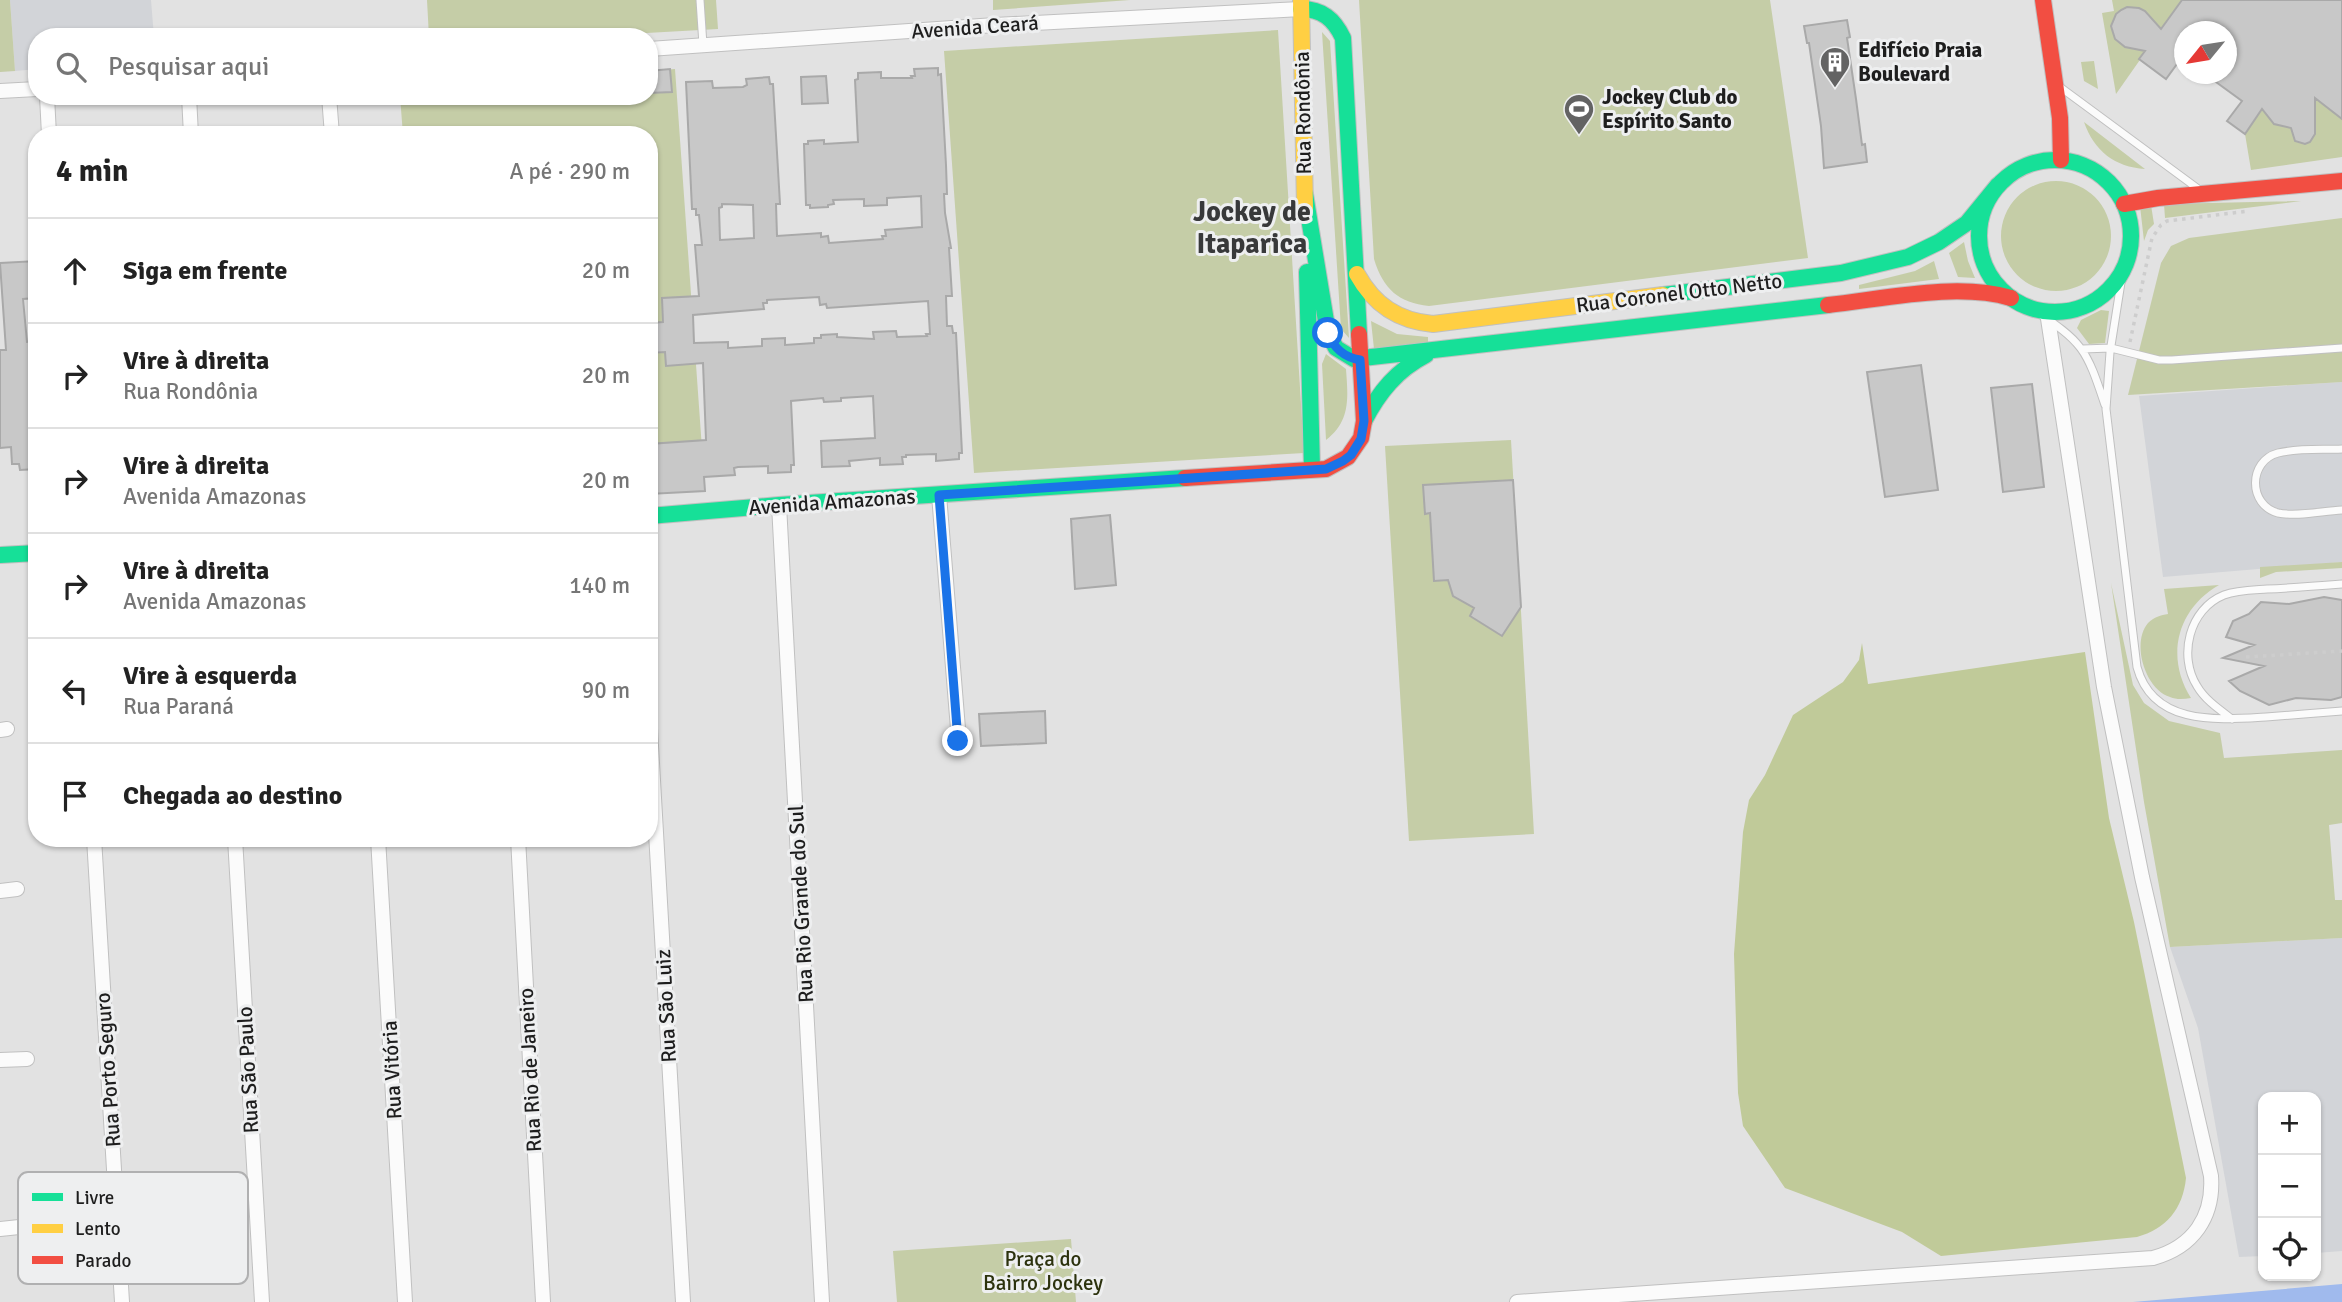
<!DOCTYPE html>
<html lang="pt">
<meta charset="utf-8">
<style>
body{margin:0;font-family:Signika,sans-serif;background:#f6f6f6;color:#222}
.controls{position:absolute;right:21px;bottom:21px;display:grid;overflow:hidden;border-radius:14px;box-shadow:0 2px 5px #0004}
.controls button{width:63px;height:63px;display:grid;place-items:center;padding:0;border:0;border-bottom:2px solid #e0e0e0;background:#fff;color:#222;font:35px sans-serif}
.compass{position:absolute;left:2174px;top:21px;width:63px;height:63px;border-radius:50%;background:#fff;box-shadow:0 2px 5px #0004;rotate:240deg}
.stop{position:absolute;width:21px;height:21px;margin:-16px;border:5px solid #1a73e8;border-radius:50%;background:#fff}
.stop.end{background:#1a73e8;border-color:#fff;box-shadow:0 2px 7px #0008}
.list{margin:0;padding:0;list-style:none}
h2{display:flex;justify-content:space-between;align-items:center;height:91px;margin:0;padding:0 28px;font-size:30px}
h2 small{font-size:23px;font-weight:400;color:#767676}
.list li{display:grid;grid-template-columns:46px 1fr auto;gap:21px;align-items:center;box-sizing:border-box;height:105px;padding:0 28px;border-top:2px solid #e0e0e0}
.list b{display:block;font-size:26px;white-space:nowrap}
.list p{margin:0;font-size:23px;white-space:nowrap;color:#767676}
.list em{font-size:23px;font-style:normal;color:#767676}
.icon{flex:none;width:38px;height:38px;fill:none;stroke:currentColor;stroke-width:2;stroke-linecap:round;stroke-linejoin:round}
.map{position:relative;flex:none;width:2342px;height:1302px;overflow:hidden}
.search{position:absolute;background:#fff;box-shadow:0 2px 5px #0004;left:28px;top:28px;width:630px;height:77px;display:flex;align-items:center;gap:18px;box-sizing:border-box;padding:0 24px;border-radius:28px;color:#767676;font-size:26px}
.panel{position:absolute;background:#fff;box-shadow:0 2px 5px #0004;left:28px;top:126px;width:630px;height:721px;border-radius:28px}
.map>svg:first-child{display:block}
.built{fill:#d2d4d8}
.green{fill:#c5cda7}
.forest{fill:#c0ca99}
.water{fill:#a0baed}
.building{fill:#c8c8c8;stroke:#a9a9a9;stroke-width:2;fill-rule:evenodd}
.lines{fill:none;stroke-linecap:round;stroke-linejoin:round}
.lane-casing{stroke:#c0c0c0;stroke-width:9}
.street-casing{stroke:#c0c0c0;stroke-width:16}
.fast-casing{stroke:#c0c0c0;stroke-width:18}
.slow-casing{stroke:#c0c0c0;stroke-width:18}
.jam-casing{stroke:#c0c0c0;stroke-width:18}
.path{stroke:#cdcdcd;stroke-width:3.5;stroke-dasharray:3.5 5;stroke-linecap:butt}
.lane{stroke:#fbfbfb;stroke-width:7}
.street{stroke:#fbfbfb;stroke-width:14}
.fast{stroke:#16e098;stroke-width:16}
.slow{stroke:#ffcf43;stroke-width:16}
.jam{stroke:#f24e42;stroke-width:16}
.route{stroke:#1a73e8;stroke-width:9}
.labels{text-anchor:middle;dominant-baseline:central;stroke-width:6;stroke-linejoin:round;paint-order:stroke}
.street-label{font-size:21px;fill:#1e1e1e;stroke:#eeeff0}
.poi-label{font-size:21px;font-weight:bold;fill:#1e1e1e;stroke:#eeeff0;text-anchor:start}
.park-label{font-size:21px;fill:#2c320d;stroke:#eeeff0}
.district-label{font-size:28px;font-weight:bold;fill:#38393a;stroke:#eeeff0}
.key{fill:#eeeff0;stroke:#b0b0b1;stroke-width:2}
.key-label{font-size:19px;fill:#1e1e1e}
</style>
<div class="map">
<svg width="2342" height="1302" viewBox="0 0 2342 1302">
<rect width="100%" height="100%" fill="#e2e2e2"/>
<path class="built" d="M 10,0 L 151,0 L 154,37 L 37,37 L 37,69 L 15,71 Z
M 2342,382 L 2342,562 L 2163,577 L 2139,396 Z
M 2342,938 L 2342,1251 L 2316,1253 L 2316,1097 L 2263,1097 L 2263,1256 L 2239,1257 L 2198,1028 L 2170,947 Z"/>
<path class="green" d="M 0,0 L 10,0 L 15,71 L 0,72 Z
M 427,0 L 716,0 L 718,29 L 575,37 L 429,37 Z
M 993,0 L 1130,0 L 993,10 Z
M 1359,0 L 1770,0 L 1808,258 L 1429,306 C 1399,303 1383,289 1374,259 Z
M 2112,0 L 2182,0 L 2116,94 L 2102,13 L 2114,11 Z
M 1278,30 L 1304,453 L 974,473 L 944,51 Z
M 1322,32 L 1330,41 L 1349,338 L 1341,329 Z
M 2094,61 L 2098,89 L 2084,81 L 2081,62 Z
M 675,69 L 705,491 L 649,494 L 649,135 L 403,135 L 400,96 L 649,96 L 649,71 Z
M 2286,76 L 2342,119 L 2342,157 L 2251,170 L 2245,134 Z
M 2084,122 L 2145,169 C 2115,167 2094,151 2084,122 Z
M2001 236a55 55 0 1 1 110 0a55 55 0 1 1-110 0Z
M 2301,201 L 2165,218 L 2164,204 Z
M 2151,205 L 2154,224 L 2148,230 L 2144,241 L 2140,206 Z
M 2342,218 L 2342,382 L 2128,395 L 2161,263 L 2171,246 L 2189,238 Z
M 1964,242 L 1968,261 L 1975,278 L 1958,277 L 1949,253 Z
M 1934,261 L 1939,279 L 1859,289 L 1859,285 L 1915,271 Z
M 2101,310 L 2109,311 L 2105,343 L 2089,344 L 2077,328 L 2081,320 Z
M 1371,321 L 1397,334 L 1428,337 L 1428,343 L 1374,349 Z
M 1326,354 L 1346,369 C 1348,397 1351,421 1326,440 L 1322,364 Z
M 1511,440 L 1534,834 L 1409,841 L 1385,446 Z
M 2342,562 L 2342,568 L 2276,572 L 2260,578 L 2260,567 Z
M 2111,583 L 2133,685 L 2144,703 L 2169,721 L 2220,733 L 2224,758 L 2342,750 L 2342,823 L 2329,825 L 2335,900 L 2342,900 L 2342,938 L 2170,947 L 2144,802 Z
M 2219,585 C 2177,609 2165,657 2191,698 C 2184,699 2177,700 2170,697 C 2145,689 2131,643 2148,623 C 2154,617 2161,615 2168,614 L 2164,589 Z
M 1071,1239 L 1076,1302 L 897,1302 L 893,1251 Z"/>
<path class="forest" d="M 1862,643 L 1868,684 L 2085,652 L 2109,818 L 2134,922 L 2186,1178 C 2183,1209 2166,1229 2137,1237 L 1941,1256 L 1902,1232 L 1785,1188 L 1743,1126 L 1738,1093 L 1734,954 L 1743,832 L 1749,800 L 1765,775 L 1793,715 L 1843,682 L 1859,660 Z"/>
<path class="water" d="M 2342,1284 L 2342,1302 L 2133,1302 Z"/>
<path class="building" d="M 2182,0 L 2342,0 L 2342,119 L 2315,98 L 2315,134 L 2310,142 L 2305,144 L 2295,141 L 2291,128 L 2274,124 L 2262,109 L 2245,134 L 2227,121 L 2242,101 L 2205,74 L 2227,74 L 2227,32 L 2185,32 L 2185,53 L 2166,79 L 2139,59 L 2145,51 L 2125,47 L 2115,39 L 2111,26 L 2116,14 L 2121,10 L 2127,7 L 2139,8 L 2145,11 L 2161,29 Z
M 1847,20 L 1850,37 L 1847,38 L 1856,99 L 1862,145 L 1865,144 L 1867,162 L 1824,168 L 1821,126 L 1809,43 L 1807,43 L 1804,26 Z
M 938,68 L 938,75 L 941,74 L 946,165 L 947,194 L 944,194 L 945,213 L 951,248 L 949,248 L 952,296 L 946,296 L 947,326 L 952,326 L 953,333 L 956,333 L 962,453 L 959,453 L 959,459 L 936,461 L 936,454 L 906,455 L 906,457 L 902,457 L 903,464 L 880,465 L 880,458 L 849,461 L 850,466 L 822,467 L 821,441 L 875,438 L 873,396 L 841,398 L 841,401 L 824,402 L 823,398 L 791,401 L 794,465 L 791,465 L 791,472 L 768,473 L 768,466 L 738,467 L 734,468 L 735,475 L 704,477 L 705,491 L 649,494 L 649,444 L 706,440 L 703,363 L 666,366 L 665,352 L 649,353 L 649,323 L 663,322 L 662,298 L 699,296 L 695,245 L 702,245 L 699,215 L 696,215 L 696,209 L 692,209 L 686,82 L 712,81 L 713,88 L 743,87 L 747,85 L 746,79 L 769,77 L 770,84 L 773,84 L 780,204 L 776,204 L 777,236 L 821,233 L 821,237 L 828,236 L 829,243 L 883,239 L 882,236 L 886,236 L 885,230 L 922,227 L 921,196 L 887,198 L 887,205 L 864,206 L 864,199 L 833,200 L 834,204 L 828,205 L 828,207 L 810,208 L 810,205 L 806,205 L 804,144 L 808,144 L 808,141 L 824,140 L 824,144 L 858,142 L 855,80 L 858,79 L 858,73 L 881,72 L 881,78 L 912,78 L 911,76 L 915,76 L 914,69 ZM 722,204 L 753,205 L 754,238 L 720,240 L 719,208 L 722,207 ZM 819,297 L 820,305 L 826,304 L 827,308 L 928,301 L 930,334 L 926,334 L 927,336 L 897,337 L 896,331 L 873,332 L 874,339 L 837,337 L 837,334 L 821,335 L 821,338 L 814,338 L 814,343 L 785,345 L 785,338 L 762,339 L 762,346 L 728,348 L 728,342 L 694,343 L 693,315 L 764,309 L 763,303 L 767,303 L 767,300 Z
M 670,69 L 672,92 L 649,93 L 649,71 Z
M 826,76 L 828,103 L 802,104 L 801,77 Z
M 37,261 L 37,298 L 23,299 L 27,342 L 35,341 L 37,348 L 37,469 L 20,470 L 19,464 L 12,464 L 11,447 L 0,448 L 0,350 L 6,350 L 0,263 Z
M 1921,365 L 1938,490 L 1885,497 L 1867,372 Z
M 2032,384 L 2044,487 L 2003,492 L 1991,388 Z
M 1513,480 L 1521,607 L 1502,636 L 1470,616 L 1474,608 L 1453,596 L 1448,580 L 1434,581 L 1430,513 L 1425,514 L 1423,485 Z
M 1110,515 L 1116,585 L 1075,589 L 1071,519 Z
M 2324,597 L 2342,600 L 2342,697 L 2331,700 L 2296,698 L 2269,705 L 2240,691 L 2229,681 L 2264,666 L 2223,658 L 2254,645 L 2226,637 L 2233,621 L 2249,614 L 2261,602 L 2289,604 Z
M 1045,711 L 1046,743 L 981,746 L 979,714 Z"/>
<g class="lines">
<g class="lane-casing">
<path id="lane" d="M 700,0 L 703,45
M 2060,87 L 2197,188
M 2123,270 L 2110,352 L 2106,409 L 2137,667 C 2153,726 2217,720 2266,717 C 2291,715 2317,713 2342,711
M 2032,309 C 2083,342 2086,348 2105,405
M 2083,349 L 2111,348 L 2159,360 L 2172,360 L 2342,348
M 2342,449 C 2322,450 2297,448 2278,453 C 2248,461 2248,505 2278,513 C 2297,517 2322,511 2342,510
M 2232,719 C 2220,710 2205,700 2197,686 C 2178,656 2189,609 2224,595 C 2237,590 2253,590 2267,589 C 2292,588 2317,586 2342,584"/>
</g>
<g class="street-casing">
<path id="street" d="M 649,49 L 995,25 L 1301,9
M 0,91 L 37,89
M 47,96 L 49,135
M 189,96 L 191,135
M 329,96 L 332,135
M 939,495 L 959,741
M 779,505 L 822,1302
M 649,711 L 683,1302
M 0,730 L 7,729
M 94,838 L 122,1302
M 235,838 L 262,1302
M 378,838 L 405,1302
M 518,838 L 543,1302
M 0,891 L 17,889
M 0,1060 L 27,1059
M 0,1229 L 38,1225
M 1517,1302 L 2153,1258 C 2193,1247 2214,1217 2211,1176 L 2142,877 L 2104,687 L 2047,312"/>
</g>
<g class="fast-casing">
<path id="fast" d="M 1301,9 C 1322,9 1334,19 1343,38 L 1359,334
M1979 236a76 76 0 1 1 152 0a76 76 0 1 1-152 0Z
M 1305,194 L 1328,333 L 1336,348 L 1354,359 L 1828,305
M 1307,272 L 1312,469
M 1663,295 L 1841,273 L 1908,257 L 1939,242 L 1967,223 L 1998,185
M 1364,421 C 1379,392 1397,370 1426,355
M 649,516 L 779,505 L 1185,478
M 0,555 L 37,553"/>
</g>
<g class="slow-casing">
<path id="slow" d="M 1301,0 L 1305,208
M 1357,274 C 1374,305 1398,321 1433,324 L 1663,295"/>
</g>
<g class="jam-casing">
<path id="jam" d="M 2043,0 L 2060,118 L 2061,160
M 2124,204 L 2158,198 L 2342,181
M 1828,305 C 1884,299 1957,282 2011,298
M 1185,478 L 1326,469 L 1348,457 L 1361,438 L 1364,421 L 1359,334"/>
</g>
<path class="path" d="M 2130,342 L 2152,238 L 2161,225 L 2167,221 L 2249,211
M 2246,657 L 2342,651"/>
<use href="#lane" class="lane"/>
<use href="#street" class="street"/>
<use href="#fast" class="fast"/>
<use href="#slow" class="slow"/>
<use href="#jam" class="jam"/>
</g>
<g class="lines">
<path class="route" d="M 958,741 L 939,495 L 1326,469 L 1343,461 L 1351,455 L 1361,439 L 1364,421 L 1360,360 C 1344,357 1334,349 1328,333"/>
</g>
<defs>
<g id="building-pin" transform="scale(1.575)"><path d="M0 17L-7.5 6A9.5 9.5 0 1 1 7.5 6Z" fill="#636363" stroke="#eeeff0"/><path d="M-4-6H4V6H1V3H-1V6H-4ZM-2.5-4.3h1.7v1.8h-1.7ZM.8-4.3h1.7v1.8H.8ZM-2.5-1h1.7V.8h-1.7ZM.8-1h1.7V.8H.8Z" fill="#fff"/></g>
<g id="stadium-pin" transform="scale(1.575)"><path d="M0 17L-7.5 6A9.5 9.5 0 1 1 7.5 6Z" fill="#636363" stroke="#eeeff0"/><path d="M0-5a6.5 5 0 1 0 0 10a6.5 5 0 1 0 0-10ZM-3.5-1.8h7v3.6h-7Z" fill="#fff"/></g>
</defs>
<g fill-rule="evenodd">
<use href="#building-pin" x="1835" y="62"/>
<use href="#stadium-pin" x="1579" y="109"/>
</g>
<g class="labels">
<g class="street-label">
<text transform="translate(975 27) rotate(-4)">Avenida Ceará</text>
<text transform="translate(1303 113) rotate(-91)">Rua Rondônia</text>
<text transform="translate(1679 293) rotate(-7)">Rua Coronel Otto Netto</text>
<text transform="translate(832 502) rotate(-4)">Avenida Amazonas</text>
<text transform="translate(801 904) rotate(-93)">Rua Rio Grande do Sul</text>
<text transform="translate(666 1006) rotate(-93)">Rua São Luiz</text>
<text transform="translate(108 1070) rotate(-94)">Rua Porto Seguro</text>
<text transform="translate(248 1070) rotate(-93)">Rua São Paulo</text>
<text transform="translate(392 1070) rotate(-93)">Rua Vitória</text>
<text transform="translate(530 1070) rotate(-93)">Rua Rio de Janeiro</text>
</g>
<g class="poi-label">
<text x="1858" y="50">Edifício Praia<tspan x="1858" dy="24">Boulevard</tspan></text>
<text x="1602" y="97">Jockey Club do<tspan x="1602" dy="24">Espírito Santo</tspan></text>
</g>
<g class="park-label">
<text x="1043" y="1259">Praça do<tspan x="1043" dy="24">Bairro Jockey</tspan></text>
</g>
<g class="district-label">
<text x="1252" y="212">Jockey de<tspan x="1252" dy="32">Itaparica</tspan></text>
</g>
</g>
<rect x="18" y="1172" width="230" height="112" rx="10" class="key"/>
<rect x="32" y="1193" width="31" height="8" fill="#16e098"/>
<rect x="32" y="1224" width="31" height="9" fill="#ffcf43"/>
<rect x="32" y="1256" width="31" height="8" fill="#f24e42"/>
<g class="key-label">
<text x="75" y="1204">Livre</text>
<text x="75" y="1235">Lento</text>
<text x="75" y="1267">Parado</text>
</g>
</svg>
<div class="controls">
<button>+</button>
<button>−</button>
<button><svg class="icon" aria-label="locate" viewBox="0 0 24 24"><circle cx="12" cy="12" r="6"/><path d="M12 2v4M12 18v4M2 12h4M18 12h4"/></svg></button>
</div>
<svg class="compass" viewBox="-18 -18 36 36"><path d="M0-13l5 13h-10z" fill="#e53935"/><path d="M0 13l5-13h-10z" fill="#767676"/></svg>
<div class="stop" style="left:1328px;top:333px"></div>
<div class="stop end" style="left:958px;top:741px"></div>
<div class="search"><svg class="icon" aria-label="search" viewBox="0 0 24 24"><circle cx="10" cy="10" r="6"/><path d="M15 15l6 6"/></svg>Pesquisar aqui</div>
<section class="panel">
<h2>4 min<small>A pé · 290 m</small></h2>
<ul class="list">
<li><svg class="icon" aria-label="ahead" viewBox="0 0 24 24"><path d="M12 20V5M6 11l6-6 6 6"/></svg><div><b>Siga em frente</b></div><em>20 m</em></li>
<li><svg class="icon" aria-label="right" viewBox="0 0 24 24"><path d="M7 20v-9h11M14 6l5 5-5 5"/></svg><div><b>Vire à direita</b><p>Rua Rondônia</p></div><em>20 m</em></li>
<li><svg class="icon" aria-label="right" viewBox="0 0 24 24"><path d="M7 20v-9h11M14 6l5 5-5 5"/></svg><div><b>Vire à direita</b><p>Avenida Amazonas</p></div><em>20 m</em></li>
<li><svg class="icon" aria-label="right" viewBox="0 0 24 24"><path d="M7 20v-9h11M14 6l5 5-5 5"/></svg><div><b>Vire à direita</b><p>Avenida Amazonas</p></div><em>140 m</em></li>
<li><svg class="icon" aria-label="left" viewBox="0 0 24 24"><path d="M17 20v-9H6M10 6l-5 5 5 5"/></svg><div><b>Vire à esquerda</b><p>Rua Paraná</p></div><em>90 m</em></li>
<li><svg class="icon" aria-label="arrive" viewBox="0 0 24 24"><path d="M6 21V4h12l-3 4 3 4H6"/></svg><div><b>Chegada ao destino</b></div></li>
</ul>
</section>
</div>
